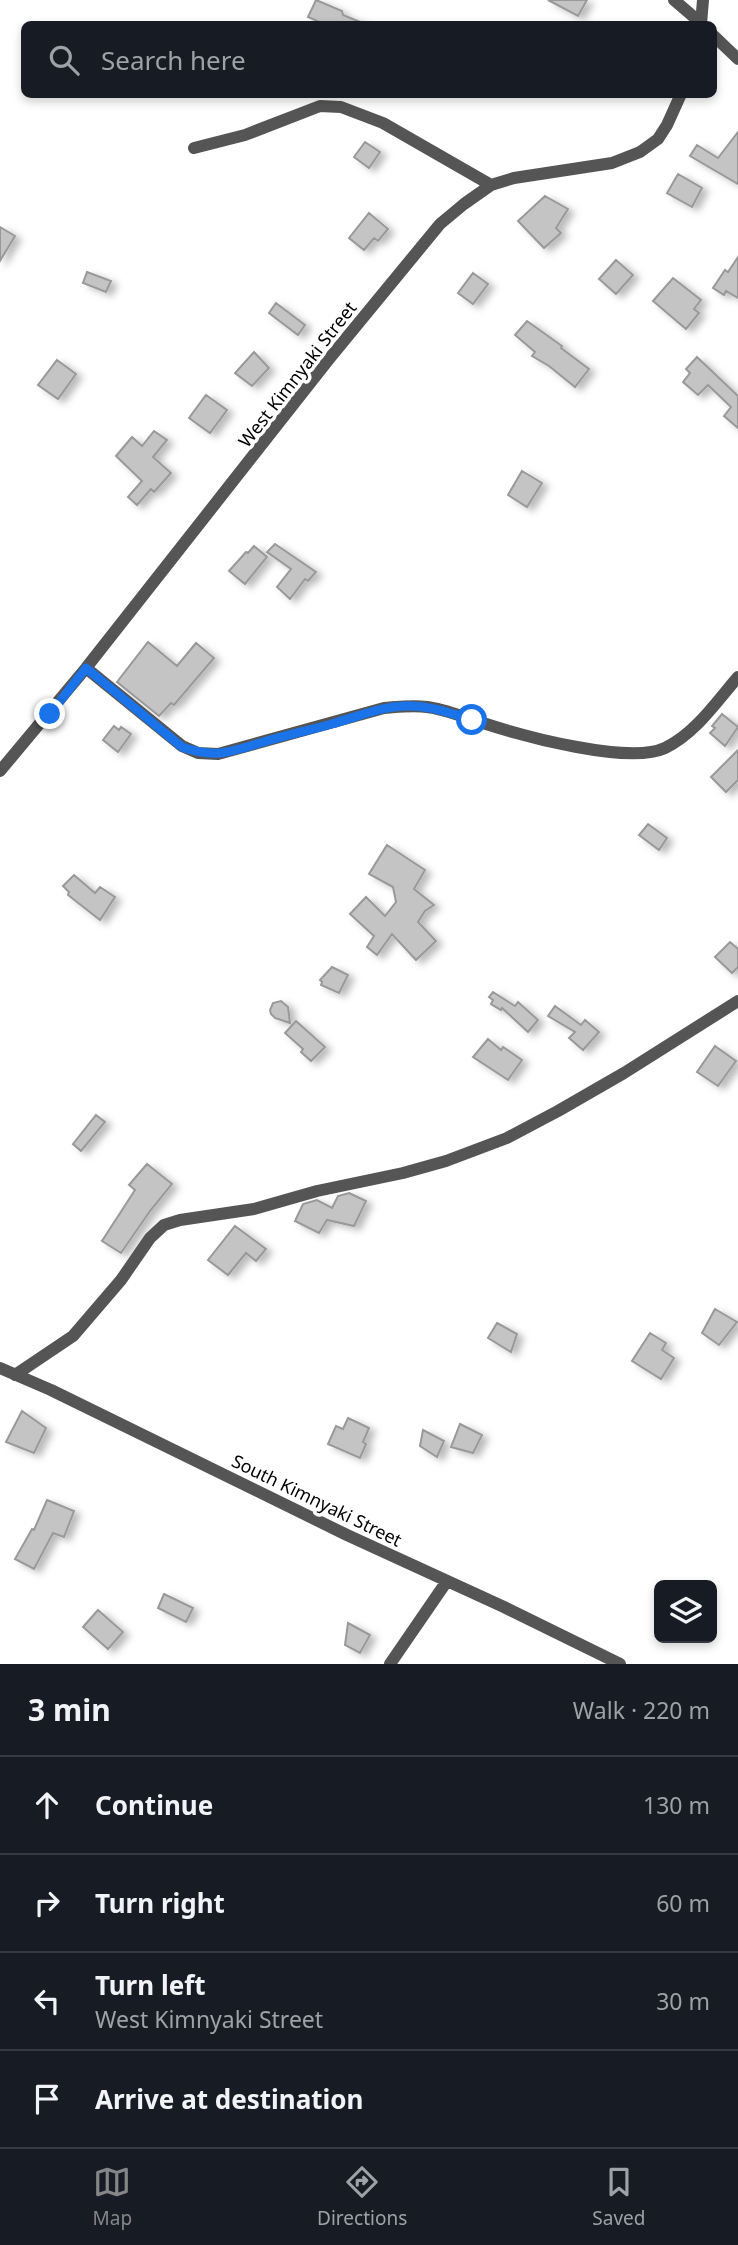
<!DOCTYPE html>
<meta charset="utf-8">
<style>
body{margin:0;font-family:"Noto Sans",sans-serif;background:#20242c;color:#f1f3f6}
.controls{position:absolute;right:21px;bottom:21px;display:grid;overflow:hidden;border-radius:10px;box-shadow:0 4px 10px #0003}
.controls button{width:63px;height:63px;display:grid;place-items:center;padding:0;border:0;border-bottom:2px solid #363941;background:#171b24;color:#f1f3f6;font:35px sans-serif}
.stop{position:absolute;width:21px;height:21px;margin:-16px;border:5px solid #1a73e8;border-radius:50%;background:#fff}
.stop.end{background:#1a73e8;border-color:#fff;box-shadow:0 2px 7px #0008}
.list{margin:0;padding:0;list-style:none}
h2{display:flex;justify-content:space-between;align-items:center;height:91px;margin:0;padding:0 28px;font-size:30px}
h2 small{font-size:23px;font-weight:400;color:#9ea1a6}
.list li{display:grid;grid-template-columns:46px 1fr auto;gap:21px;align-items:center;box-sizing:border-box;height:98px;padding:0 28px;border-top:2px solid #363941}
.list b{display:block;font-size:26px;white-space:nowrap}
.list p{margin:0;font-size:23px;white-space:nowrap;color:#9ea1a6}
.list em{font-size:23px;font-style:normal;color:#9ea1a6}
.icon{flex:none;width:38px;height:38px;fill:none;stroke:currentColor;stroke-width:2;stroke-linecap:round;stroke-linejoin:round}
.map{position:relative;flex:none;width:738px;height:1664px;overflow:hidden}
.search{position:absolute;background:#171b24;box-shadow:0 4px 10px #0003;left:21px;right:21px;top:21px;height:77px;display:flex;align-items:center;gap:18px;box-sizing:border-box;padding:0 24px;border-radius:10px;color:#9ea1a6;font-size:26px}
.sheet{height:483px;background:#171b24}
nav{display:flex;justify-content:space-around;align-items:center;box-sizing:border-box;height:98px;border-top:2px solid #363941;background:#171b24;font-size:19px;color:#9ea1a6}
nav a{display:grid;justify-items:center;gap:4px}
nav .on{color:#858687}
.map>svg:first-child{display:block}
.building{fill:#c4c4c4;stroke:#999;stroke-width:2;filter:url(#shadow)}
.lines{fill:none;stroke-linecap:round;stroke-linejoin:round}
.street{stroke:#555;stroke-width:12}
.route{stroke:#1a73e8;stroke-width:9}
.labels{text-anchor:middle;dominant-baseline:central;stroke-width:7;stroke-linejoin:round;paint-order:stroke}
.street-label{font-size:18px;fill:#000;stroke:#fff}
</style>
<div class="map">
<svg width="738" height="1664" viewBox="0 0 738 1664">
<defs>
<filter id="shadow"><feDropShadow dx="6" dy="3.5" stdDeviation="3.5" flood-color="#0004"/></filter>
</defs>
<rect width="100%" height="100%" fill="#fff"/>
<path class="building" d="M 316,0 L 342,11 L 343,15 L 365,24 L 324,24 L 308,17 Z
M 548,0 L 587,0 L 578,16 Z
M 738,132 L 738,184 L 690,156 L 697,145 L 718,158 Z
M 365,142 L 380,152 L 369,168 L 354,157 Z
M 678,174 L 702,188 L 692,207 L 667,193 Z
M 545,196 L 568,209 L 556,228 L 561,233 L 544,248 L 518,221 Z
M 369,213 L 388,229 L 378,241 L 374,238 L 364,250 L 349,238 Z
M 0,227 L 15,236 L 0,261 Z
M 738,257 L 738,298 L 726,291 L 724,295 L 713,288 L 725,270 L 728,272 Z
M 616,260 L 633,275 L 616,294 L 599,279 Z
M 87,272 L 111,281 L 106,292 L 83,283 Z
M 473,273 L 488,284 L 473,304 L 458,293 Z
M 673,278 L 701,300 L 694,309 L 699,313 L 686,329 L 653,301 Z
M 276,303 L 305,325 L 298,335 L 269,313 Z
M 527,321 L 562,346 L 561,348 L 589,369 L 575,387 L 549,366 L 532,356 L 535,352 L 515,335 Z
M 254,352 L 269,368 L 252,386 L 235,373 Z
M 697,357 L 738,396 L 738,428 L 724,416 L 731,407 L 708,385 L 698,395 L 683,382 L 690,373 L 686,369 Z
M 57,360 L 76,374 L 58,399 L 38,385 Z
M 206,395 L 227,410 L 210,433 L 189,418 Z
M 154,431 L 167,440 L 153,457 L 171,473 L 154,492 L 151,489 L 137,505 L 128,497 L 142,481 L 116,456 L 132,437 L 142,446 Z
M 522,471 L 542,483 L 527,507 L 508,495 Z
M 275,544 L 316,572 L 308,581 L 305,579 L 290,599 L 277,587 L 291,569 L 267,552 Z
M 254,546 L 267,557 L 245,584 L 229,571 L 246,552 L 248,553 Z
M 148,642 L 177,666 L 196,643 L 214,658 L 174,705 L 171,703 L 159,716 L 117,682 Z
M 722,714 L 738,727 L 725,746 L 710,733 L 715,728 L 712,726 Z
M 114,726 L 119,730 L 121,727 L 131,734 L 118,752 L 103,740 Z
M 738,750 L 738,780 L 726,792 L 711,777 Z
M 648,824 L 667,838 L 659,850 L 639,835 Z
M 387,845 L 425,870 L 414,889 L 434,905 L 425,911 L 418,922 L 436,941 L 416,960 L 392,934 L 377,955 L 367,947 L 374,936 L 350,914 L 366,897 L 385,916 L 396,902 L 393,887 L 369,874 Z
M 74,875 L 95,893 L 100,887 L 115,897 L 100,920 L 68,895 L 69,892 L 63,886 Z
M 730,942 L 738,949 L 738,967 L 732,973 L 715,957 Z
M 332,967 L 348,975 L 339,993 L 321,985 L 322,982 L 320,980 Z
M 493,992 L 515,1006 L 518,1002 L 538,1020 L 528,1032 L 502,1008 L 501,1010 L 491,1004 L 493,1000 L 489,997 Z
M 281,1001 L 288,1007 L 290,1023 L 275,1018 L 271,1014 L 270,1010 L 273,1003 Z
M 555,1006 L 581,1025 L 585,1020 L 599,1032 L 583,1050 L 569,1038 L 575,1032 L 548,1016 Z
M 296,1021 L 325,1047 L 311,1061 L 301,1052 L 303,1049 L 285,1033 Z
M 488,1039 L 501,1050 L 503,1047 L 522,1060 L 508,1080 L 473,1057 Z
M 715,1046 L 736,1061 L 718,1086 L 697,1072 Z
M 96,1115 L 105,1122 L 81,1151 L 73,1144 Z
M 147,1164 L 172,1184 L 150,1211 L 121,1253 L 102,1241 L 135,1190 L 129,1185 Z
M 349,1193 L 366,1201 L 354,1226 L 327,1220 L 319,1233 L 295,1221 L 303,1204 L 317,1200 L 332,1208 L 338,1196 Z
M 235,1226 L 266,1249 L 256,1261 L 246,1253 L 228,1275 L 208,1260 Z
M 715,1309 L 737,1322 L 719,1345 L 702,1333 Z
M 497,1323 L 517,1334 L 511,1352 L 488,1338 Z
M 650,1333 L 666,1343 L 662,1350 L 674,1358 L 661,1379 L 632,1361 Z
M 22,1411 L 46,1428 L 34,1453 L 6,1442 Z
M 348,1418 L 369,1428 L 363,1442 L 366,1444 L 360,1458 L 328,1444 L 336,1426 L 343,1429 Z
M 460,1424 L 482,1435 L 473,1453 L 451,1447 Z
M 423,1430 L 444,1441 L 437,1457 L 420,1446 Z
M 47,1500 L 74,1511 L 64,1537 L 53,1533 L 34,1569 L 15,1559 L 32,1529 L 34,1530 Z
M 164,1594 L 193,1608 L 186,1622 L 158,1608 Z
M 98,1610 L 123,1632 L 108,1649 L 83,1627 Z
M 348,1623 L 370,1635 L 360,1653 L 345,1645 Z"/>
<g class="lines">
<path class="street" d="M 674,0 L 702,24
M 701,24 L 703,0
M 714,36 L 738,59
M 194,148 L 245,135 L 320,106 L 341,107 L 383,123 L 491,185
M 86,668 L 182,746 L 198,753 L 218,754 L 384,708 C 398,707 412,705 427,707 C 445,709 465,718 483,723 C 523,736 629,765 665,748 C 695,734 717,701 738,677
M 0,771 L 86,668 L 329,359 L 440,224 L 464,204 L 491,185 L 514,178 L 612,163 L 640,152 L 658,139 L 667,125 L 681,94
M 0,1368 L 51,1390 L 347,1535 L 504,1607 L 620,1664
M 15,1375 L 73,1336 L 121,1280 L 150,1238 L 164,1225 L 180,1220 L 254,1209 L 317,1191 L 403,1173 L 446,1161 L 507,1138 L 558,1111 L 624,1073 L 738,1001
M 390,1664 L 447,1581"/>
</g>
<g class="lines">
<path class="route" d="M 50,714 L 86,668 L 182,747 C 218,760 235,750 270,740 C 290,734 311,730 332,724 C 356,717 379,707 405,706 C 428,705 450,713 472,720"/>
</g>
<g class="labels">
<g class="street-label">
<text transform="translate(297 374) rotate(-52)">West Kimnyaki Street</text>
<text transform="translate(317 1500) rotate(26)">South Kimnyaki Street</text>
</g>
</g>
</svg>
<div class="controls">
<button><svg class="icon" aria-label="layers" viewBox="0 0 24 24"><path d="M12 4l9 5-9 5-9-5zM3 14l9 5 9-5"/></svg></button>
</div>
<div class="stop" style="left:472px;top:720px"></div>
<div class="stop end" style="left:50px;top:714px"></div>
<div class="search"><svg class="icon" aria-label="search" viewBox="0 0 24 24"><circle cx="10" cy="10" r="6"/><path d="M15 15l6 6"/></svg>Search here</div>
</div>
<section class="sheet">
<h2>3 min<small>Walk · 220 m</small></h2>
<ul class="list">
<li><svg class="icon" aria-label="ahead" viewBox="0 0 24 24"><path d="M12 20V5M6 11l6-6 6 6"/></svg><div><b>Continue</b></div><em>130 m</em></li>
<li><svg class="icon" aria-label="right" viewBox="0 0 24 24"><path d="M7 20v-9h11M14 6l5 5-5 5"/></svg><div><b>Turn right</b></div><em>60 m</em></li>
<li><svg class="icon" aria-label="left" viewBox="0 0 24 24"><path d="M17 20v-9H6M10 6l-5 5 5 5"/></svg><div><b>Turn left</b><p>West Kimnyaki Street</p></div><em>30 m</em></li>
<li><svg class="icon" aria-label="arrive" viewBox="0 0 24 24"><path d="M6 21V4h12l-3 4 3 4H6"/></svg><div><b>Arrive at destination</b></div></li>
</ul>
</section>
<nav>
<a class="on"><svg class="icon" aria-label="map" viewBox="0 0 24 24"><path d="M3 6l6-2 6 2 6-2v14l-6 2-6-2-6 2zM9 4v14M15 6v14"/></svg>Map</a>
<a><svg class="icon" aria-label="directions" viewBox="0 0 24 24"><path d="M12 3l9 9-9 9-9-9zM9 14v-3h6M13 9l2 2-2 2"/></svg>Directions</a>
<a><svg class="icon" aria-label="saved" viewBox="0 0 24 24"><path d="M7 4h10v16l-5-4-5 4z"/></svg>Saved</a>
</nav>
